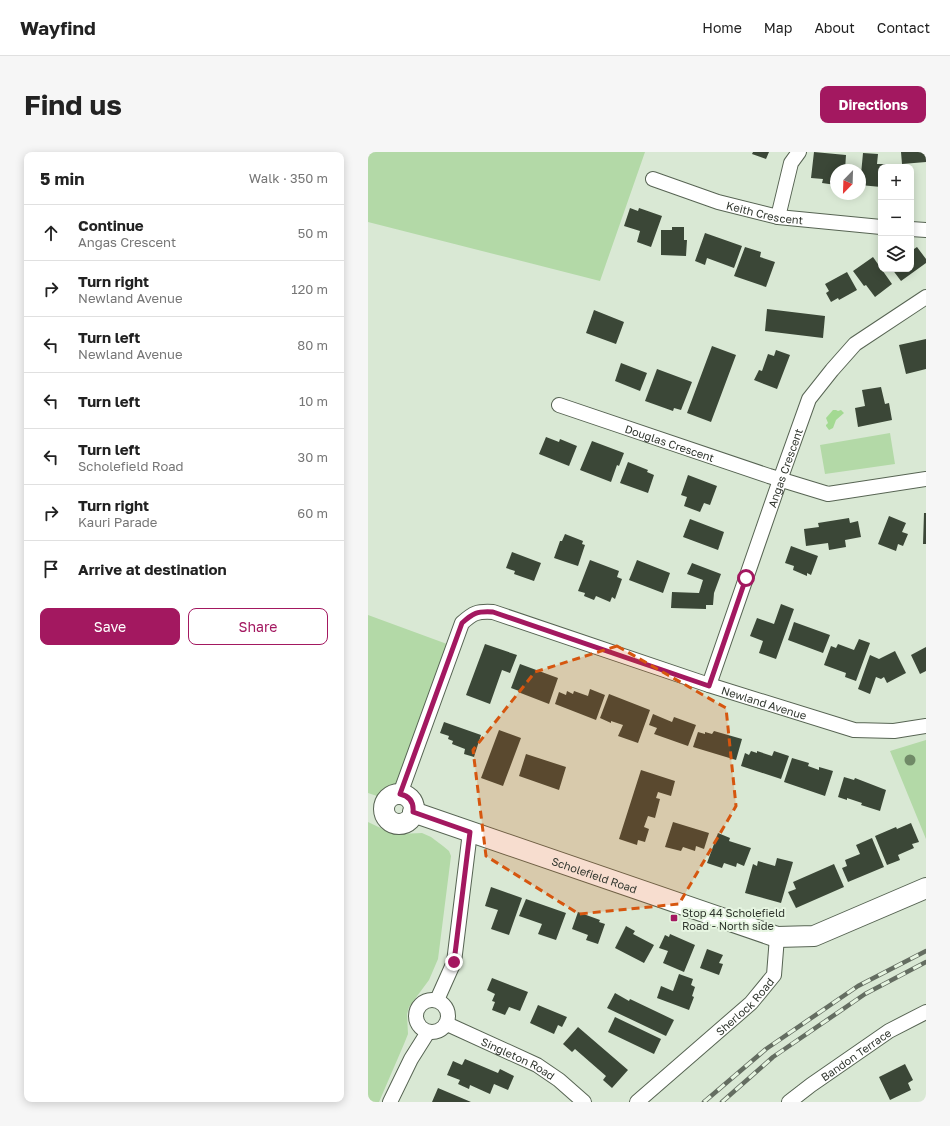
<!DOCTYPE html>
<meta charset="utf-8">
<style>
body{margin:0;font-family:"Golos Text",sans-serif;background:#f6f6f6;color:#222}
.controls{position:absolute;right:12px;top:12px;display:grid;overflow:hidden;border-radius:8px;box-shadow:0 2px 10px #0003}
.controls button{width:36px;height:36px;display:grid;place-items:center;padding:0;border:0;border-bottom:1px solid #e0e0e0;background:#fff;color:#222;font:20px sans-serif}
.compass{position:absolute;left:462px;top:12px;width:36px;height:36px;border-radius:50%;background:#fff;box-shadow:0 2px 10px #0003;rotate:203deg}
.stop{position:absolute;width:12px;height:12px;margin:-9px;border:3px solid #a31860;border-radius:50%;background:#fff}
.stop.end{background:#a31860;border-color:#fff;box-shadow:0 1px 4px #0008}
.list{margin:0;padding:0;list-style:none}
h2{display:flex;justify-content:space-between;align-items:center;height:52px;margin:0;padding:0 16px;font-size:17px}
h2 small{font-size:13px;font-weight:400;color:#767676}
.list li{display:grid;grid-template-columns:26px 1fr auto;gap:12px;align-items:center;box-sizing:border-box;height:56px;padding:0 16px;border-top:1px solid #e0e0e0}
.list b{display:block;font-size:15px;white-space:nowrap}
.list p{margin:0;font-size:13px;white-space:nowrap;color:#767676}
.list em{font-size:13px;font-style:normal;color:#767676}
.actions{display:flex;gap:8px;padding:12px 16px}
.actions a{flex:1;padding:9px 0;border:1px solid #a31860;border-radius:8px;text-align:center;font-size:14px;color:#a31860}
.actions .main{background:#a31860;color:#fff}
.icon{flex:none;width:22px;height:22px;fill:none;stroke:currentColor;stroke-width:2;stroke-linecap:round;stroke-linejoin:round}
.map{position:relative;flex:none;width:558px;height:950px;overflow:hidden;border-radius:8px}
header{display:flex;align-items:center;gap:24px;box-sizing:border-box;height:56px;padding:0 20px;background:#fff;border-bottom:1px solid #e0e0e0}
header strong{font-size:19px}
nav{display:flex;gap:22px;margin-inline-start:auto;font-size:14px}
.intro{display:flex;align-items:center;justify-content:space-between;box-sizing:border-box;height:96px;padding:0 24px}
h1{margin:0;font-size:28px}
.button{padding:10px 18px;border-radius:8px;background:#a31860;color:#fff;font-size:14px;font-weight:700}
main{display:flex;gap:24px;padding:0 24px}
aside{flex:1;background:#fff;border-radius:8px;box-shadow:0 2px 10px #0003}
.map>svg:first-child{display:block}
.green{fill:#b3d9a7}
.water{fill:#a3d992}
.building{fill:#3b4737}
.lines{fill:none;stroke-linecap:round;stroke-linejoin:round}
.street-casing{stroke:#576453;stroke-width:16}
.secondary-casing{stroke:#576453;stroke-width:22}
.street{stroke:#fff;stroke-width:14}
.secondary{stroke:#fff;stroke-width:20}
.rail-casing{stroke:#646d61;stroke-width:4.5}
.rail{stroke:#e6f5e1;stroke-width:3;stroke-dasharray:9;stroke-linecap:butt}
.tree{fill:#708a67}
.route{stroke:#a31860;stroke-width:5}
.marked{fill:#d6560f;fill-opacity:0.2;stroke:#d6560f;stroke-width:3;stroke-dasharray:8 5;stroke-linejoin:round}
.poi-dot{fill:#a31860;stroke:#e6f5e1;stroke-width:1.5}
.labels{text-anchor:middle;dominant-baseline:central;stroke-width:4;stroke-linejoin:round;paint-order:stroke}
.street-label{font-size:11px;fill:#30362e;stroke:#e6f5e1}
.poi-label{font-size:11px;fill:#30362e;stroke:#e6f5e1;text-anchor:start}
</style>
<header>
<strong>Wayfind</strong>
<nav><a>Home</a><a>Map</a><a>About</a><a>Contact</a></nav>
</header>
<div class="intro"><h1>Find us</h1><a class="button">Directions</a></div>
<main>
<aside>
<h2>5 min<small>Walk · 350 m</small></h2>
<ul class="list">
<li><svg class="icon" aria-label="ahead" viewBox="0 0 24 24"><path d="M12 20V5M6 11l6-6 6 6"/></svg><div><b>Continue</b><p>Angas Crescent</p></div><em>50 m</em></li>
<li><svg class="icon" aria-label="right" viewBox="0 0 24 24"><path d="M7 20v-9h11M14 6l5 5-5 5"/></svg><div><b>Turn right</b><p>Newland Avenue</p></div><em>120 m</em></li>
<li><svg class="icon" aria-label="left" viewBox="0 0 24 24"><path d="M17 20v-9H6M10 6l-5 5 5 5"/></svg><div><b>Turn left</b><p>Newland Avenue</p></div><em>80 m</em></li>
<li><svg class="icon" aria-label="left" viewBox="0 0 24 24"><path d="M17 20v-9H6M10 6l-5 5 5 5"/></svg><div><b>Turn left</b></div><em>10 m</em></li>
<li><svg class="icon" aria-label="left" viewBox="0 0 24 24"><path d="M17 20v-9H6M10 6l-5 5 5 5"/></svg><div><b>Turn left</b><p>Scholefield Road</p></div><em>30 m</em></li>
<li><svg class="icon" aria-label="right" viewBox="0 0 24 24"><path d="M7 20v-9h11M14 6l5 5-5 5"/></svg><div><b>Turn right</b><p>Kauri Parade</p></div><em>60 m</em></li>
<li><svg class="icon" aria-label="arrive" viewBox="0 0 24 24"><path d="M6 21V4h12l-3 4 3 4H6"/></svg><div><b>Arrive at destination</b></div></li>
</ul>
<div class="actions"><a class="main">Save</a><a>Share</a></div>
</aside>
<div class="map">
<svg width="558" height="950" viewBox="0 0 558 950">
<rect width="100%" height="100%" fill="#d9e8d4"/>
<path class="green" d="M 0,0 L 277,0 L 232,129 L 0,70 Z
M 522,281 L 527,312 L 457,322 L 452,293 Z
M 0,463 L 79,492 L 28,638 L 20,642 L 15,646 L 0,641 Z
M 558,588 L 558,687 L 522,599 Z
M 0,670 L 23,681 L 31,682 L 54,681 L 63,685 L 75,694 L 81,699 L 83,704 L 70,807 L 61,828 L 41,855 L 39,862 L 40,882 L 36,892 L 11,950 L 0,950 Z"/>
<path class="water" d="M 465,258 L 468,258 L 470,259 L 473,258 L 476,261 L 468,268 L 465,276 L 461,278 L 458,274 L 458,273 L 460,271 L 458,266 Z"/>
<path class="building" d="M 385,0 L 401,0 L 398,7 L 384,2 Z
M 446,0 L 478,3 L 477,18 L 468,18 L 468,33 L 454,31 L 455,27 L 443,26 Z
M 533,0 L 558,0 L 558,10 L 534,12 Z
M 495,1 L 510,2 L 509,12 L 518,12 L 518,15 L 513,15 L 513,35 L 492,33 Z
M 262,56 L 270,59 L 271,56 L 294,64 L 283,95 L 269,90 L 272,79 L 256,74 Z
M 304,75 L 316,75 L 316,88 L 319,88 L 318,104 L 293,103 L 293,78 L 304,78 Z
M 337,81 L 374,94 L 366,116 L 339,106 L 337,113 L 327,109 Z
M 377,95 L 393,100 L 392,105 L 407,110 L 398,135 L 366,124 Z
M 549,95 L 558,107 L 558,111 L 533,129 L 524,117 L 543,117 L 543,99 Z
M 505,105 L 524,132 L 507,145 L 498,133 L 496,134 L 485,119 Z
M 479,120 L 489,138 L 471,148 L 470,146 L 463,150 L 458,141 L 461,139 L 457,132 Z
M 399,157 L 457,164 L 455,186 L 397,179 Z
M 226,158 L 256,170 L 248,192 L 218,181 Z
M 558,187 L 558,217 L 538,222 L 531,193 Z
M 344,194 L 368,203 L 343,270 L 319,261 Z
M 408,198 L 422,203 L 409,237 L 386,228 L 391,218 L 394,219 L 400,202 L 406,204 Z
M 253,211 L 279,221 L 272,239 L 247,229 Z
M 289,217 L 324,230 L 313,258 L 306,256 L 305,259 L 277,249 Z
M 513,235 L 517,252 L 521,251 L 524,268 L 490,275 L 487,256 L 497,254 L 494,238 Z
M 178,285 L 191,290 L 192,287 L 209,294 L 201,314 L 171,302 Z
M 224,289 L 256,301 L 251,314 L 249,313 L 243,330 L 212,318 Z
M 260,310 L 280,318 L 279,320 L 286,323 L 280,341 L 252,331 Z
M 320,323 L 349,334 L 342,353 L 336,351 L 332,360 L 316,354 L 319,345 L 313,343 Z
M 556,361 L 558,361 L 558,392 L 555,392 Z
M 521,364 L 538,371 L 534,380 L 540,382 L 535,394 L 530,392 L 528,399 L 510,392 Z
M 481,366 L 482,371 L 490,369 L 493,385 L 477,388 L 478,395 L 461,398 L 460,391 L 438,394 L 436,377 L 451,375 L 450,371 Z
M 322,367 L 356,380 L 350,398 L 315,385 Z
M 197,382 L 215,389 L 214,392 L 217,393 L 210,414 L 186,406 L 192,389 L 194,389 Z
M 423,394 L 450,404 L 443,423 L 439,421 L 439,424 L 425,418 L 426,414 L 417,411 Z
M 144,400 L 173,411 L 166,429 L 146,422 L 147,419 L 138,416 Z
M 222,408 L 251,419 L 249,425 L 254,427 L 247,447 L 244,445 L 242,450 L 228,444 L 226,448 L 216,444 L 217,441 L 210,439 Z
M 269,408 L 302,421 L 295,441 L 261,428 Z
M 324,411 L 353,422 L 346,441 L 345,453 L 338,453 L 338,457 L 303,456 L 304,440 L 331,441 L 335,428 L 319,422 Z
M 413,452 L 426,457 L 408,507 L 391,501 L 395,489 L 382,484 L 389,466 L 406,472 Z
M 426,470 L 462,483 L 455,501 L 420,488 Z
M 491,487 L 502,491 L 488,529 L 477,525 L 478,521 L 456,513 L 463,494 L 468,496 L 470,492 L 486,498 Z
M 117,492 L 149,503 L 142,521 L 134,518 L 122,552 L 98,543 Z
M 558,495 L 558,519 L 552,522 L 543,503 Z
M 527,499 L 538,521 L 519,531 L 516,525 L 513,527 L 508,525 L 502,542 L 490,537 L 502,503 L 511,507 Z
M 152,512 L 190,526 L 181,552 L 150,540 L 151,539 L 143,536 Z
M 222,537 L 237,543 L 228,568 L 187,552 L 191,540 L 198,543 L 199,539 L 205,542 L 206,539 L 220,544 Z
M 241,542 L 282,558 L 270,591 L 250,584 L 255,573 L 243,569 L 243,571 L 232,566 Z
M 285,562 L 304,570 L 306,565 L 328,573 L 320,594 L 286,582 L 289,576 L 281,573 Z
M 76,570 L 113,583 L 106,605 L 96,602 L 97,597 L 84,592 L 85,589 L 80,587 L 81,584 L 72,581 Z
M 131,578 L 153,586 L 135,634 L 113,626 Z
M 346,579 L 374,587 L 368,608 L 325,595 L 330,580 L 337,582 L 337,580 L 344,582 Z
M 383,599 L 389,601 L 389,599 L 404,604 L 406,599 L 421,604 L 413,627 L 373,614 L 377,601 L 381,603 Z
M 158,602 L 198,615 L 191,638 L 151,624 Z
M 424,606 L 441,611 L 440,614 L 451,618 L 451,615 L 465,619 L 457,644 L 416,630 Z
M 273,618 L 307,629 L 303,644 L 290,640 L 288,646 L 292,647 L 287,666 L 280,664 L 276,675 L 281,677 L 277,690 L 270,688 L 269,693 L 251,687 Z
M 476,625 L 486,628 L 487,626 L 518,638 L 512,659 L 493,653 L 494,651 L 479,646 L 479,648 L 470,645 Z
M 305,670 L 341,681 L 336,697 L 328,694 L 327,699 L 315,695 L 313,699 L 297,695 Z
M 543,671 L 551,690 L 544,692 L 546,696 L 530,703 L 532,708 L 519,713 L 507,684 L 528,675 L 529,677 Z
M 350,681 L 362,686 L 361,689 L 383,696 L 376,714 L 369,711 L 368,715 L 356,711 L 354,716 L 339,711 Z
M 504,686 L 516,715 L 480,730 L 474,716 L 479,714 L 477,708 L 492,702 L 488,693 Z
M 409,706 L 425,710 L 413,751 L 377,741 L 385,712 L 389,714 L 390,709 L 407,714 Z
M 466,712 L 476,735 L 428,756 L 420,740 L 428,737 L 425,730 Z
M 123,735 L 154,746 L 141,783 L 123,777 L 130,758 L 117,754 Z
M 158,747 L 198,761 L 188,788 L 170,782 L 174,772 L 151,764 Z
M 210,760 L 232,768 L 231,770 L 237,772 L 230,792 L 218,788 L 220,783 L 204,777 Z
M 258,774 L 267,779 L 265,782 L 286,793 L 276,811 L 247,796 Z
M 302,782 L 327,793 L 316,820 L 295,811 L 300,799 L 291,796 L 297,783 L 301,785 Z
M 339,797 L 355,803 L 351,811 L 355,812 L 351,823 L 332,816 Z
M 311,822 L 325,827 L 323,833 L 327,835 L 324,844 L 326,845 L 321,858 L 289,846 L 293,834 L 305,839 Z
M 124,826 L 160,840 L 152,859 L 141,855 L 137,863 L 124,858 L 127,850 L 124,849 L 127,842 L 119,838 Z
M 247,841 L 261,849 L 262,847 L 306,868 L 298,884 L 239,856 Z
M 170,853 L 199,865 L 194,875 L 190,873 L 186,882 L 162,871 Z
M 247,865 L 293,887 L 286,902 L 240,880 Z
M 210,875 L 260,918 L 244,936 L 235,928 L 238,924 L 207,897 L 204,900 L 195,892 Z
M 97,907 L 130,921 L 132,917 L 146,924 L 140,938 L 126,932 L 122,942 L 102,933 L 101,937 L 90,932 L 92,928 L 79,923 L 85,909 L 94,913 Z
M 537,912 L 545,928 L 540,931 L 543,938 L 522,948 L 511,925 Z
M 70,936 L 103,950 L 64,950 Z"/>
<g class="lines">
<g class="street-casing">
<g id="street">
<path id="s1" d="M 285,27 L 350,50 L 410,65 L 513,75"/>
<path d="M 410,65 L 423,11 L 431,0"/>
<path d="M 543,77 L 558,78"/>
<path id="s2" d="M 191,253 L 401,324 L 460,342 L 558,327"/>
<path id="s3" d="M 341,533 L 412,328 L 441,247 L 464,218 L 487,192 L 558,145"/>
<path id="s4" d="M 32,642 L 94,471 C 105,461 109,459 125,460 L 341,533 L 486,578 L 526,579 L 558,574"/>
<circle cx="64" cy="864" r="16"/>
<path d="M 69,848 L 86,810 L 102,680"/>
<path id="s5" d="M 79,872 L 169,913 L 191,928 L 216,950"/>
<path d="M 22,950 L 43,907 L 60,880"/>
<path id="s6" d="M 269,950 L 383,851 L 406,823 L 409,785"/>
<path id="s7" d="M 421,950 L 443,933 L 521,879 L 558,860"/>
</g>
</g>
<g class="secondary-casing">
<g id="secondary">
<circle cx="31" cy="657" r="15"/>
<path id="s8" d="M 45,660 L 409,785 L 446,784 L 558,736"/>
</g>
</g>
<use href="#street" class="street"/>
<use href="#secondary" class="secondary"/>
<g class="rail-casing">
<path id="rail" d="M 336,950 L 398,897 L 490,834 L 558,799
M 354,950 L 405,905 L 497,842 L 558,810"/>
</g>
<use href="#rail" class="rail"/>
</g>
<circle class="tree" cx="542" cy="608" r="5.5"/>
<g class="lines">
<path class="route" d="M 86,810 L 102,680 L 45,660 C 46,650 41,644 32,642 L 94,471 C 105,461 109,459 125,460 L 341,534 L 378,426"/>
</g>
<path class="marked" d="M 249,494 L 358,556 L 368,654 L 311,752 L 211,762 L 118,704 L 105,598 L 167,520 Z"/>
<rect class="poi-dot" x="302" y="762" width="8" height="8" rx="2"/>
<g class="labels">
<g class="street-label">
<text stroke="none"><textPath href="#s1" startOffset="117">Keith Crescent</textPath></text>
<text stroke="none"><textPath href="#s2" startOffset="117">Douglas Crescent</textPath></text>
<text stroke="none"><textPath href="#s3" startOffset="230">Angas Crescent</textPath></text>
<text stroke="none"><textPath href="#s4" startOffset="502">Newland Avenue</textPath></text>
<text stroke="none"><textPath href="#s8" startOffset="192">Scholefield Road</textPath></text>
<text stroke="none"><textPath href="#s6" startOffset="144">Sherlock Road</textPath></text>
<text stroke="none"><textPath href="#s7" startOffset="82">Bandon Terrace</textPath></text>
<text stroke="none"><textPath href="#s5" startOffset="79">Singleton Road</textPath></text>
</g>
<g class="poi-label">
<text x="314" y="760">Stop 44 Scholefield<tspan x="314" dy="13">Road - North side</tspan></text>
</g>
</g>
</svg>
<div class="controls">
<button>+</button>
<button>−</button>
<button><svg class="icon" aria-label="layers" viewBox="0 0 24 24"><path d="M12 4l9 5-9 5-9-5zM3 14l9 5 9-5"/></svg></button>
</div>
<svg class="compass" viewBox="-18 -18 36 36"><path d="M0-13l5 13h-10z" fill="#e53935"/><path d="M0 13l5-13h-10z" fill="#767676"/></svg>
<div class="stop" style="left:378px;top:426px"></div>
<div class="stop end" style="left:86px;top:810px"></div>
</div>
</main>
